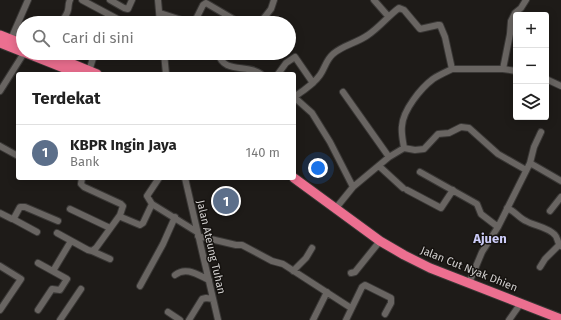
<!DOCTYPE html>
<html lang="id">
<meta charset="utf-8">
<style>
body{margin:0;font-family:"Fira Sans",sans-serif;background:#f2f2f2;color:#222}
.controls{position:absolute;right:12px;top:12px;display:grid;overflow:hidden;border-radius:4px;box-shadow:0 2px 10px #0003}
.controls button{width:36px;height:36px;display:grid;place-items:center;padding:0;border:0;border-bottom:1px solid #e0e0e0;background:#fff;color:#222;font:20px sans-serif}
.you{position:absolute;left:318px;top:168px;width:14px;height:14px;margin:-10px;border:3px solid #fff;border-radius:50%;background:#1a73e8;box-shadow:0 0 0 6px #1a73e833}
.badge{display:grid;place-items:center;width:26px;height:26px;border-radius:50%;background:#616183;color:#fff;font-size:13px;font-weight:700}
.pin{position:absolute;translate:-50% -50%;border:2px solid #fff;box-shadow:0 1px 4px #0006}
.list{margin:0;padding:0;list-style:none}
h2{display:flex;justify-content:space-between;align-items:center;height:52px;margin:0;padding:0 16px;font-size:17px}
h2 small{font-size:13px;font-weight:400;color:#767676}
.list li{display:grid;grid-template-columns:26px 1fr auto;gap:12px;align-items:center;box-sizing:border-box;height:56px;padding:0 16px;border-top:1px solid #e0e0e0}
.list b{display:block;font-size:15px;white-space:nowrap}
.list p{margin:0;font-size:13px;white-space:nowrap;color:#767676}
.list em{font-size:13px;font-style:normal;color:#767676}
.icon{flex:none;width:22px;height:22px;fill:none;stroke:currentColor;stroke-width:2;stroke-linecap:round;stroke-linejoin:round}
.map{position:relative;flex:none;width:561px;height:320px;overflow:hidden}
.search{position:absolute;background:#fff;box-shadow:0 2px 10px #0003;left:16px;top:16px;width:280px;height:44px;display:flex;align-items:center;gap:10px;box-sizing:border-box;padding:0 14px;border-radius:22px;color:#767676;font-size:15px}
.panel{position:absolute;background:#fff;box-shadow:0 2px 10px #0003;left:16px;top:72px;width:280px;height:108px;border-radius:4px}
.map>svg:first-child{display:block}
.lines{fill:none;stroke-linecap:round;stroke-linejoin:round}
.minor-casing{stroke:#393735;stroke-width:8}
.highway-casing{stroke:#393735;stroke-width:11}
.minor{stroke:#696562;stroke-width:6}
.highway{stroke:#ec6f90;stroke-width:9}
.labels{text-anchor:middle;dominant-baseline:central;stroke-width:3;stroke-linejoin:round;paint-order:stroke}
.street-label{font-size:11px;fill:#d3d1d0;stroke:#15120f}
.quarter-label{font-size:13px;font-weight:bold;fill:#cdcdf9;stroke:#15120f}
</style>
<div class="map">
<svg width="561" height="320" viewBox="0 0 561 320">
<rect width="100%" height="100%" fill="#1e1b18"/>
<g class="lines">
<g class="minor-casing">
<path id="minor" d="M 82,0 L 125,23
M 110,0 L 124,8 L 128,9 L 132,0
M 158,0 L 160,23
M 374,0 L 388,16
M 160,13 L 191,23
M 61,23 C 63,19 67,15 68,10 C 69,6 68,4 70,0
M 194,23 L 203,5 L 206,3 L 240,23
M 260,23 L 271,9 L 274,0
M 11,39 L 28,0
M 164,53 L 166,74
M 218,53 C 224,75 247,63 261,74
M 452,69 L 503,69 L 516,71
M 503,69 L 510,34 L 511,21 L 515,13 L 521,8 L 526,0
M 89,71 L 94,55 L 92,53
M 278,74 L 286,63 L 295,57 L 313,83
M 546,79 L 561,86
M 0,91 L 24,53
M 343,92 L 389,157
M 294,97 C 303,91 314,84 320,75 C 325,68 326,60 333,54 C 343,45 357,43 368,35 C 380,27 388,16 399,8 L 404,10 L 420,29 L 438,25 L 440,25 L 445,37 L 452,69 C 446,72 439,75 433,79 C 421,88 403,110 402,126 C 401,133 403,141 404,148
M 294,97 L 312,113 L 330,142 L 353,187
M 0,146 L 18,156
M 530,163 L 561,181
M 379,166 L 403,188
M 420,172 L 477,204 L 481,214 L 498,227
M 82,178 L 81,184 L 84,187 L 121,204 L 123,206 L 120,215 L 121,217 L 140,225 L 143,223 L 152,204
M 159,178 L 147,196 L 152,204 L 197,232
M 185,178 L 218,320
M 407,190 L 441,208 L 453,190
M 336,208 L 353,187 L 389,157 L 404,148 L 415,150 L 424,149 L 438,134 L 449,133 L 461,127 L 469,128 L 498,154 L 526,170
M 507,208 C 515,211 519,218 526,221 C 535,226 548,227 555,235 C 558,238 557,243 561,246
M 70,209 L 110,228
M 550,211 L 561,197
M 0,213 L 12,219 L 14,218 L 20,207 L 25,207 L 58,221
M 13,219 L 37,232
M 57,233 L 88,250 L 92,251 L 96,248 L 120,215
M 198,236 L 236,245 L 242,245 L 272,261 L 283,264 L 351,308
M 92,251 L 110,259
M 0,266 L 21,279 L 0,310
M 540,267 L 545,259 L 559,245
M 53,271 L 71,241
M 293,271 L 306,258 L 312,248
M 351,273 L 355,272 L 380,241
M 175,275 C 186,266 198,275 209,280
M 469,283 L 482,252 L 498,227 L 530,163 L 534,147 L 541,132
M 140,286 L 163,244 L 175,217
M 38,310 L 52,289 L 60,290 L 67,279 L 38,263
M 168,312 L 180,320
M 60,320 L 81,289
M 189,320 L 202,299 L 206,298 L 213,299
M 313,320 L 327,292
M 346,320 L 362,287 L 365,285 L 391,298 L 391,303 L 385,314
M 509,320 L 521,303"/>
</g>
<g class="highway-casing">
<path id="highway" d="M 0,35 L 23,44
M 0,43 L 23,52
M 26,53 L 79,74
M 46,53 L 97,74
M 294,178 L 380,241 L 404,255 L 430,268 L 561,319"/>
</g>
<use href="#minor" class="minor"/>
<use href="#highway" class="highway"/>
</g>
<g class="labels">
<g class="street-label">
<text transform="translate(211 247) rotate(77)">Jalan Ateung Tuhan</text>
<text transform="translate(469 269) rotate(22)">Jalan Cut Nyak Dhien</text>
</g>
<g class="quarter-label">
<text x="490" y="238">Ajuen</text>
</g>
</g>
</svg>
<div class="controls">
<button>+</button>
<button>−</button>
<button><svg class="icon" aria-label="layers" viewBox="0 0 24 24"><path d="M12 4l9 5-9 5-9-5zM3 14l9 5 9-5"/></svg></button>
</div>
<div class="you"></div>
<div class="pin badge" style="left:226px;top:201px;background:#5c6f8a">1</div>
<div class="search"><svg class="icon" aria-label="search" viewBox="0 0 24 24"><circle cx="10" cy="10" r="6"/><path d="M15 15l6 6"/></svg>Cari di sini</div>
<section class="panel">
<h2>Terdekat<small></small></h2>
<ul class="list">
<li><span class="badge" style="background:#5c6f8a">1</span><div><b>KBPR Ingin Jaya</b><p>Bank</p></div><em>140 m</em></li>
</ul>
</section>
</div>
